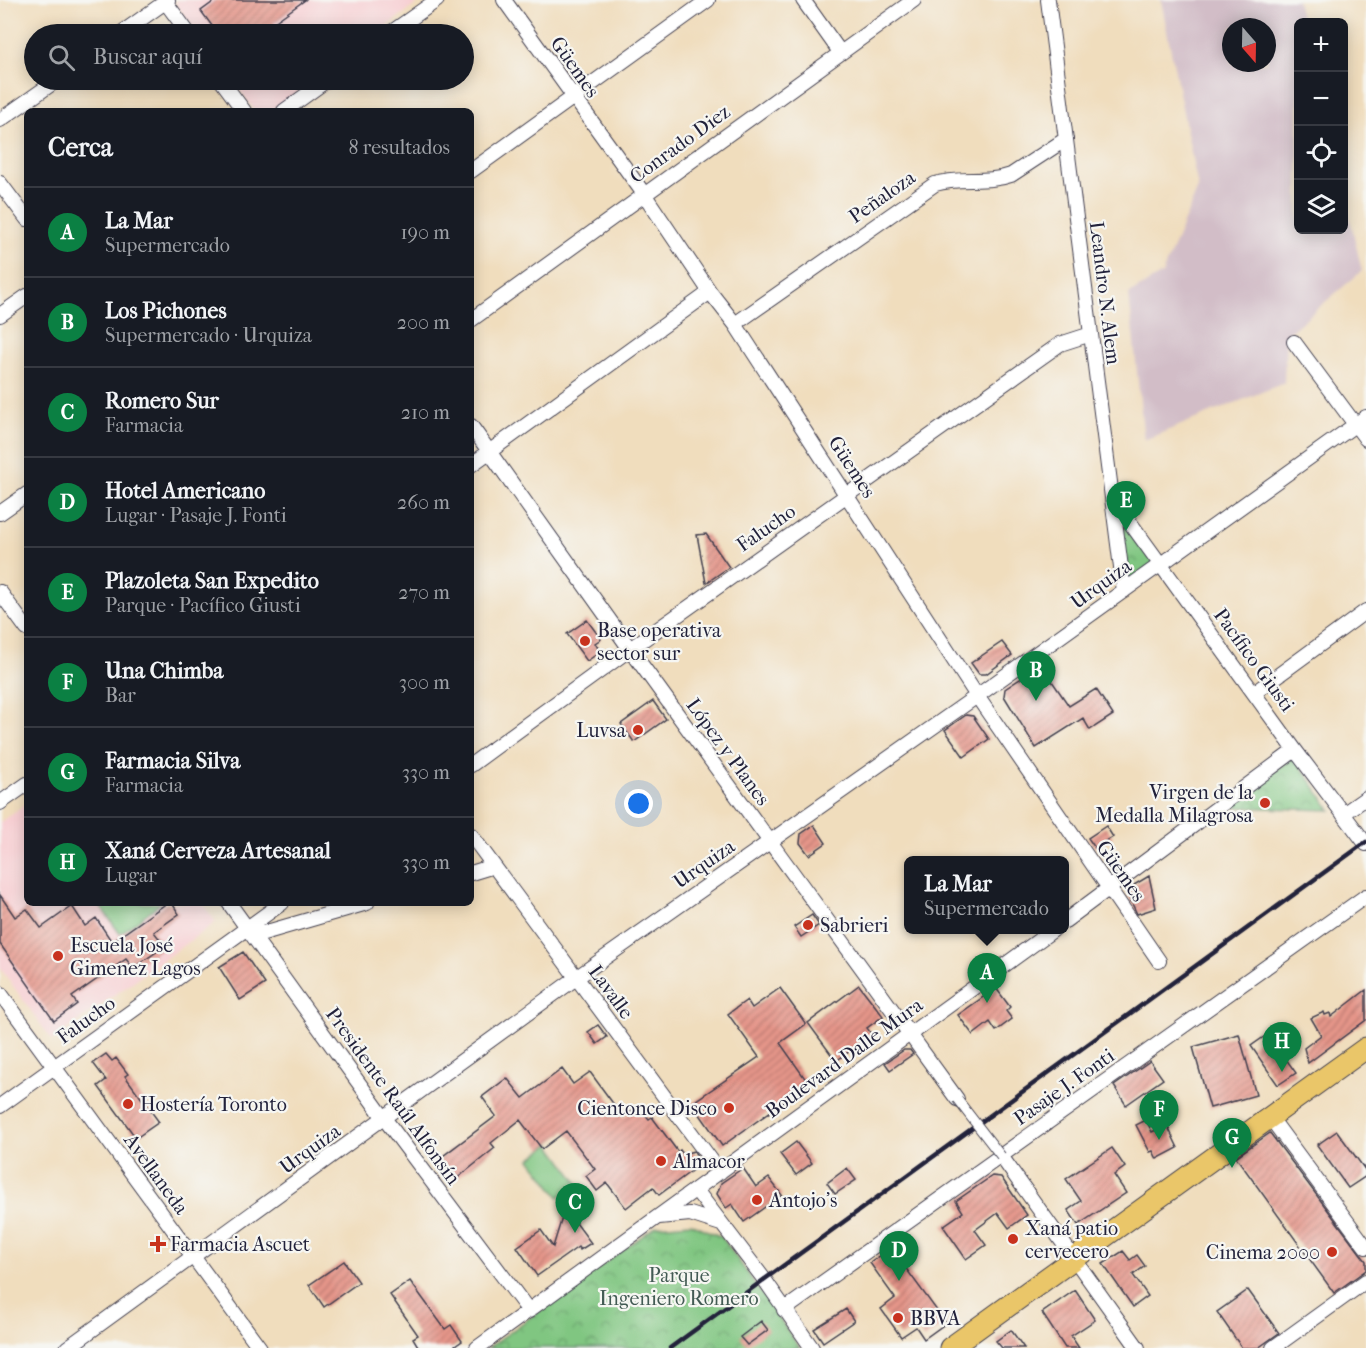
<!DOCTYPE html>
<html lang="es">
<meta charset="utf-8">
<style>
body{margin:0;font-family:"IM FELL French Canon",serif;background:#20242c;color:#f1f3f6}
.controls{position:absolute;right:18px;top:18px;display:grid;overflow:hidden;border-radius:9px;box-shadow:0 3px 15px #0003}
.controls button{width:54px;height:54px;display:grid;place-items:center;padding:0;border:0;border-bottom:2px solid #363941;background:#171b24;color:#f1f3f6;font:30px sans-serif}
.compass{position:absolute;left:1222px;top:18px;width:54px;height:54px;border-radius:50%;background:#171b24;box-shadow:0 3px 15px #0003;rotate:160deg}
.you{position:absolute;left:639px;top:804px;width:21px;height:21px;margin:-15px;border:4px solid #fff;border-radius:50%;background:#1a73e8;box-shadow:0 0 0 9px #1a73e833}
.badge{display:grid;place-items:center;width:39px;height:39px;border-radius:50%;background:#0b8043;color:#fff;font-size:20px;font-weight:700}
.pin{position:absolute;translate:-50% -50px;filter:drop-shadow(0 2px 3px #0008)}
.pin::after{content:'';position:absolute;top:32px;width:21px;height:18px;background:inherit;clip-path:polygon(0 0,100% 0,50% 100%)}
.popup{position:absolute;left:904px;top:856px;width:165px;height:78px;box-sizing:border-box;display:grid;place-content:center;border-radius:9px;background:#171b24;filter:drop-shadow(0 2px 4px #0005);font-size:20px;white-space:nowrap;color:#9ea1a6}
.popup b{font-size:22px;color:#f1f3f6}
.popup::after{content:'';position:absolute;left:50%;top:100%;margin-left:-12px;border:12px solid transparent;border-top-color:#171b24}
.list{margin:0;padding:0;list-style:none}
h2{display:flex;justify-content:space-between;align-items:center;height:78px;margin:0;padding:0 24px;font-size:26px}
h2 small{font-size:20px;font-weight:400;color:#9ea1a6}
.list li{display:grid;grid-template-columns:39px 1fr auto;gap:18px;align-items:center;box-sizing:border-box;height:90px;padding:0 24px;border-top:2px solid #363941}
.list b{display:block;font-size:22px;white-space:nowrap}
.list p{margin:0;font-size:20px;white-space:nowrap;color:#9ea1a6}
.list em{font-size:20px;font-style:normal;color:#9ea1a6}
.icon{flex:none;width:33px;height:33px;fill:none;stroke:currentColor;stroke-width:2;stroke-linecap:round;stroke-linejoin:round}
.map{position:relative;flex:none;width:1366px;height:1348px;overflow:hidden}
.search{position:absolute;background:#171b24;box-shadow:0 3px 15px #0003;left:24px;top:24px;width:450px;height:66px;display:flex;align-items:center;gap:15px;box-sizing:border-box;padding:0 21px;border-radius:33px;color:#9ea1a6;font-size:22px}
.panel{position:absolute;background:#171b24;box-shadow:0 3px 15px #0003;left:24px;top:108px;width:450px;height:798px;border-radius:9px}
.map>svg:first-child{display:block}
.built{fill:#f7cfd3}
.industrial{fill:#d2bdc7;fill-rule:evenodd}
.grass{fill:#80c681;stroke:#51745e;stroke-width:1.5}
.park{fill:url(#park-crowns);stroke:#51745e;stroke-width:1.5}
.building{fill:url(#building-hatch)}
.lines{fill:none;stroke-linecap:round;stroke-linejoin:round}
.minor-casing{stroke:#413e4e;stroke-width:16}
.trunk-casing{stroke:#413e4e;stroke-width:23}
.minor{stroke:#fff;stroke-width:14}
.trunk{stroke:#eac669;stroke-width:21}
.rail{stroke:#22223b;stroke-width:4.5}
.pedestrian-bridge-casing{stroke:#413e4e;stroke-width:11;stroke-linecap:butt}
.pedestrian-bridge{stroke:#fff;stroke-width:9}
.poi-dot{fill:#c8321e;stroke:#f6f6f2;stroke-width:2}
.labels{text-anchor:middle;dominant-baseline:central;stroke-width:4.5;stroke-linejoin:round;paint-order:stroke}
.street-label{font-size:20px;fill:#22223b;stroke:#f6f6f2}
.poi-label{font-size:20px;fill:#22223b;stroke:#f6f6f2;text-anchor:start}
.park-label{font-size:20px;fill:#435b54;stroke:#f6f6f2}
</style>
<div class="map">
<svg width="1366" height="1348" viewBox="0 0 1366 1348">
<defs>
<pattern id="park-crowns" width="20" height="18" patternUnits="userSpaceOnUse" patternTransform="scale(1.5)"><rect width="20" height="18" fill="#80c681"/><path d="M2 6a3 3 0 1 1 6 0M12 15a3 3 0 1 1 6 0" fill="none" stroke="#68a06b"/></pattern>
<pattern id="building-hatch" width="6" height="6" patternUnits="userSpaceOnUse" patternTransform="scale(1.5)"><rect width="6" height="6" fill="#e59589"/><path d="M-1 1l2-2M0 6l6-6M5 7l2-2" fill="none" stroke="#b97971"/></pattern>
</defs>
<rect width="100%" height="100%" fill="#f6f6f2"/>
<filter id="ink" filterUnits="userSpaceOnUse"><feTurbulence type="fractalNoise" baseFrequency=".0167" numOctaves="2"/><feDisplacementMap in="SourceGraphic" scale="12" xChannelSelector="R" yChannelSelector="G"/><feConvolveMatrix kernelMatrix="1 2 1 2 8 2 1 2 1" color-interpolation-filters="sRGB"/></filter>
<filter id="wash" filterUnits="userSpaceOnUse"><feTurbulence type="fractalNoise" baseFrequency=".008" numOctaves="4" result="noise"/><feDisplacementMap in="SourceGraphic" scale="24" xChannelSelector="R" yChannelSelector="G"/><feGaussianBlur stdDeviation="1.35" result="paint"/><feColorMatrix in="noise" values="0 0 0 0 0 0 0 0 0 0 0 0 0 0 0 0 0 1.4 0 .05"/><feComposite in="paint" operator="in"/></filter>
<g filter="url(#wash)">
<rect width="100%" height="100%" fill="#f0ddbd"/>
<path class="built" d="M 179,0 L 422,0 L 376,34 L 198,34 L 175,3 Z
M 232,80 L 315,80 L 273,111 L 255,111 Z
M 27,803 L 27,903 L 202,903 L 216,922 L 52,1040 L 0,968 L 0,822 Z"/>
<path class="industrial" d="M 1161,0 L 1297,0 L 1302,22 L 1298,22 L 1298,230 L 1344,230 L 1344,193 L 1362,271 L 1286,335 L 1284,383 L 1144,440 L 1129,294 L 1162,274 L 1198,188 ZM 1231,27 L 1267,27 L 1267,63 L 1231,63 Z"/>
<path class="grass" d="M 98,903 L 161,903 L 120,934 Z
M 550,1144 L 578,1183 L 559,1197 L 530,1159 Z"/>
<path class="park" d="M 1112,498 L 1160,565 L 1124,591 Z
M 1294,757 L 1331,810 L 1224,807 Z
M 691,1223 L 722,1237 L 800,1348 L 488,1348 L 656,1226 Z"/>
<g id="blocks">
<path class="building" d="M 216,0 L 305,0 L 273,23 L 278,28 L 269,34 L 218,34 L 201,11 Z
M 706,534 L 729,567 L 706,583 L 697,535 Z
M 587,620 L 601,639 L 595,643 L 598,648 L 597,654 L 587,661 L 567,634 Z
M 1002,642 L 1012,655 L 986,674 L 979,674 L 971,663 Z
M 1041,665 L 1069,706 L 1096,689 L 1113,715 L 1090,730 L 1083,718 L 1036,748 L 1004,696 L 1005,689 Z
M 653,701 L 666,719 L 634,742 L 621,724 Z
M 966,715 L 973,716 L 989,739 L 964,757 L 945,730 Z
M 814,825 L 826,843 L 809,855 L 800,843 L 801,834 Z
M 1106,826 L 1113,837 L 1095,848 L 1088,838 Z
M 1149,876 L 1156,908 L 1137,914 L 1128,895 L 1129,888 Z
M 0,895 L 15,917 L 27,909 L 41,928 L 72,906 L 85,926 L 96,918 L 112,942 L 167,903 L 172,903 L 179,914 L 154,932 L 165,946 L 133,968 L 126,959 L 72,997 L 77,1004 L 54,1021 L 0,944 Z
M 812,915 L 819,925 L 801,937 L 794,927 Z
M 243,952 L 265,984 L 240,1000 L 219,967 Z
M 859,985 L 883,1016 L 867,1028 L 872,1035 L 836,1061 L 808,1023 Z
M 780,988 L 806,1024 L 780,1043 L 809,1084 L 722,1146 L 692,1103 L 759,1057 L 728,1014 L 747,1000 L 752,1008 Z
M 996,988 L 1010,1007 L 1006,1011 L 1012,1019 L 996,1031 L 990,1022 L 973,1035 L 958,1015 Z
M 1366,990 L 1366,1020 L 1308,1063 L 1304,1048 L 1321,1035 L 1311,1018 L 1324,1012 L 1325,1015 L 1330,1013 L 1331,1017 Z
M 598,1025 L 607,1037 L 597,1044 L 588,1032 Z
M 1239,1034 L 1256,1095 L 1210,1108 L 1193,1047 Z
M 1268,1034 L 1296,1073 L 1278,1085 L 1251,1046 Z
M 904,1050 L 910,1050 L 913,1054 L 890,1070 L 885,1063 Z
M 106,1054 L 112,1061 L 116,1058 L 128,1074 L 125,1076 L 159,1122 L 136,1138 L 98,1086 L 106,1080 L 93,1063 Z
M 1150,1061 L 1163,1079 L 1126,1105 L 1114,1086 Z
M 562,1069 L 573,1084 L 590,1072 L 623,1117 L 639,1107 L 649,1119 L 652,1117 L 678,1152 L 680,1150 L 683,1154 L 694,1151 L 698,1159 L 693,1168 L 694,1169 L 659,1195 L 653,1187 L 626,1208 L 607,1183 L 597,1191 L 586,1176 L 595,1169 L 566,1131 L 542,1149 L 520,1120 L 491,1143 L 495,1148 L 455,1180 L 439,1159 L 496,1116 L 482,1097 L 507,1078 L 523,1098 Z
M 1146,1120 L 1152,1132 L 1167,1125 L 1178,1148 L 1157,1159 L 1153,1151 L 1150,1152 L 1136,1125 Z
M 1337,1131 L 1366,1171 L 1366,1176 L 1348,1188 L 1317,1145 Z
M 1270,1133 L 1366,1261 L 1366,1270 L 1334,1293 L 1236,1157 Z
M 796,1142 L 812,1163 L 796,1175 L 780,1154 Z
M 1112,1148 L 1125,1167 L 1114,1175 L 1126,1193 L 1078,1225 L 1068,1210 L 1081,1201 L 1066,1179 Z
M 743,1168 L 756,1187 L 769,1178 L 782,1195 L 744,1222 L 732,1204 L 726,1208 L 717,1194 L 721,1183 Z
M 847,1168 L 856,1180 L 835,1194 L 827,1183 Z
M 992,1176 L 1001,1177 L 1027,1215 L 1009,1228 L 998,1213 L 975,1230 L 986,1245 L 966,1259 L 943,1226 L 963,1212 L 956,1201 Z
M 565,1208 L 591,1243 L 580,1250 L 578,1247 L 537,1276 L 517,1247 L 541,1230 L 553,1247 Z
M 891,1248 L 946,1323 L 924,1339 L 916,1327 L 901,1337 L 881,1309 L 895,1298 L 870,1263 Z
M 1123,1251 L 1130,1260 L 1137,1255 L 1145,1266 L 1133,1275 L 1148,1296 L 1133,1307 L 1103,1264 Z
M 344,1261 L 359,1282 L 324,1307 L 309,1285 Z
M 410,1281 L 445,1329 L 451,1325 L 462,1341 L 452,1348 L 419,1348 L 413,1338 L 418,1335 L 390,1295 Z
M 1075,1290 L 1095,1320 L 1071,1336 L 1079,1348 L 1065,1348 L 1042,1313 Z
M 1248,1290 L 1279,1333 L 1258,1348 L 1242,1348 L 1217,1312 Z
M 846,1309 L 854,1321 L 823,1342 L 814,1329 Z
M 761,1321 L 768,1330 L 747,1345 L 740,1337 Z
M 1011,1330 L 1024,1348 L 1002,1348 L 996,1341 Z"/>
</g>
</g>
<g filter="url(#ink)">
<use href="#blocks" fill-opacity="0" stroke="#413e4e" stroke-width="1.5"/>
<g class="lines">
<g class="minor-casing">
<path id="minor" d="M 164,0 L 189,34
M 504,0 L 644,194 L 710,292 L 735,324 L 977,696 L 1159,961
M 803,0 L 840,52
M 1048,0 L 1124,591
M 120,34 L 168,0
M 389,34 L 437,0
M 221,80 L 244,111
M 284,111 L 327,80
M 0,120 L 57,80
M 471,171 L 708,0
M 0,183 L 27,219
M 0,315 L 27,296
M 471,320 L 914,0
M 735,324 L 935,184 C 959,176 986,184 1011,175 L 1066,139
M 1294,342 L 1366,439
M 471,426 L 630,649 L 957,1099
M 471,465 L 710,292
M 1113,499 L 1295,750 L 1366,844
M 0,513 L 27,494
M 0,592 L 27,629
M 1254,693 L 1366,611
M 471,765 L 630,649 L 1060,344 L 1091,334
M 0,803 L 27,784
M 1343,814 L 1366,798
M 471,835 L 720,1172
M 471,873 L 494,866
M 229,903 L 384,1118 L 529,1311
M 1065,921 L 1295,750
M 253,936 L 367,903
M 0,993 L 260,1348
M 0,1106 L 282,903
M 1270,1117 L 1366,1247
M 1001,1156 L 1138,1348
M 696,1190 L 764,1279 L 812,1348
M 659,1217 L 690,1214 L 721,1224
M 784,1310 L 1366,896
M 67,1348 L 576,978 L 977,696 L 1366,417
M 477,1348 L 1053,930
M 1273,1348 L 1366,1281"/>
</g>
<g class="trunk-casing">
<path id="trunk" d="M 950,1348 L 1366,1048"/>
</g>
<use href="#minor" class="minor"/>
<use href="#trunk" class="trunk"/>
<path class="rail" d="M 670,1348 L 1366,842"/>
<g class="pedestrian-bridge-casing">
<path id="pedestrian-bridge" d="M 957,1099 L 1001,1156"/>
</g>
<use href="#pedestrian-bridge" class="pedestrian-bridge"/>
</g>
</g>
<g class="poi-dot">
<circle cx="585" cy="641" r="6"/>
<circle cx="638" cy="730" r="6"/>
<circle cx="1265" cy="803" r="6"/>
<circle cx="808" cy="925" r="6"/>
<circle cx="58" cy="956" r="6"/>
<circle cx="128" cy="1104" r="6"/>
<circle cx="729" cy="1108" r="6"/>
<circle cx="661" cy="1161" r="6"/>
<circle cx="757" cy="1200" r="6"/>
<circle cx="1013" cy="1239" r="6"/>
<path d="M155 1235h6v6h6v6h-6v6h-6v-6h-6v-6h6z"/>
<circle cx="1332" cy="1252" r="6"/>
<circle cx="898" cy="1318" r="6"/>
</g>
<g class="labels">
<g class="street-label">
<text transform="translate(575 67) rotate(55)">Güemes</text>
<text transform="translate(680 144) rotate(-36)">Conrado Diez</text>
<text transform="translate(882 197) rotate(-35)">Peñaloza</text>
<text transform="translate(1105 293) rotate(83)">Leandro N. Alem</text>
<text transform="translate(852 467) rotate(57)">Güemes</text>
<text transform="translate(766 528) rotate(-35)">Falucho</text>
<text transform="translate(1101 584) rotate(-36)">Urquiza</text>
<text transform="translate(1254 660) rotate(54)">Pacífico Giusti</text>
<text transform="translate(728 752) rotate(54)">López y Planes</text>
<text transform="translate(704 864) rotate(-35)">Urquiza</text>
<text transform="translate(1121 871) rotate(55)">Güemes</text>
<text transform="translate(611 992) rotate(54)">Lavalle</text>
<text transform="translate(86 1020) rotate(-36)">Falucho</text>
<text transform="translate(844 1058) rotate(-36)">Boulevard Dalle Mura</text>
<text transform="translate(1064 1087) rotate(-35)">Pasaje J. Fonti</text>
<text transform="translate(393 1096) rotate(54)">Presidente Raúl Alfonsín</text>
<text transform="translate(310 1149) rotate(-36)">Urquiza</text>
<text transform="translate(156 1174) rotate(54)">Avellaneda</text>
</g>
<g class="poi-label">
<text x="597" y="630">Base operativa<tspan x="597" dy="23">sector sur</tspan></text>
<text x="626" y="730" text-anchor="end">Luvsa</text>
<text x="1253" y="792" text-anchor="end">Virgen de la<tspan x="1253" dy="23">Medalla Milagrosa</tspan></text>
<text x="820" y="925">Sabrieri</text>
<text x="70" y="945">Escuela José<tspan x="70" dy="23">Gimenez Lagos</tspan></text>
<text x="140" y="1104">Hostería Toronto</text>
<text x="717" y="1108" text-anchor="end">Cientonce Disco</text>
<text x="673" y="1161">Almacor</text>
<text x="769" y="1200">Antojo's</text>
<text x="1025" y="1228">Xaná patio<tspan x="1025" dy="23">cervecero</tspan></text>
<text x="170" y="1244">Farmacia Ascuet</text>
<text x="1320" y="1252" text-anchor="end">Cinema 2000</text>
<text x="910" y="1318">BBVA</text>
</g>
<g class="park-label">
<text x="679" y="1275">Parque<tspan x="679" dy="23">Ingeniero Romero</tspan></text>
</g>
</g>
</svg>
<div class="controls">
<button>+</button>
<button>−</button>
<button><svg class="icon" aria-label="locate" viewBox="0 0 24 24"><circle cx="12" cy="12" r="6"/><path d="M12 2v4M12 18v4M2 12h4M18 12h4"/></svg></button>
<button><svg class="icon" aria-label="layers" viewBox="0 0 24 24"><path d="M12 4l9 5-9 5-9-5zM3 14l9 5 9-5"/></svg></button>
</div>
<svg class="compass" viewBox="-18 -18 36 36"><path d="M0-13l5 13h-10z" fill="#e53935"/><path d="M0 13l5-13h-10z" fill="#9ea1a6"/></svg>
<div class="you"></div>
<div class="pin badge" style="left:987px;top:1003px">A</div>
<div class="popup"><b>La Mar</b>Supermercado</div>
<div class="pin badge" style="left:1036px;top:701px">B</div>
<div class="pin badge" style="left:575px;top:1233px">C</div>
<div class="pin badge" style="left:899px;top:1281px">D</div>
<div class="pin badge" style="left:1126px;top:531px">E</div>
<div class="pin badge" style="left:1159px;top:1140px">F</div>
<div class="pin badge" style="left:1232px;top:1168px">G</div>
<div class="pin badge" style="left:1282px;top:1072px">H</div>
<div class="search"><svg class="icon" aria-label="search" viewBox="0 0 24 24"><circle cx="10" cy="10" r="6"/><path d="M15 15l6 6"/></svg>Buscar aquí</div>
<section class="panel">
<h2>Cerca<small>8 resultados</small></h2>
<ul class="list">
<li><span class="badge">A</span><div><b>La Mar</b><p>Supermercado</p></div><em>190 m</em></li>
<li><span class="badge">B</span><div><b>Los Pichones</b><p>Supermercado · Urquiza</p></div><em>200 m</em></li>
<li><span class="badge">C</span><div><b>Romero Sur</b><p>Farmacia</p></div><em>210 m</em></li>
<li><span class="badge">D</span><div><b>Hotel Americano</b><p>Lugar · Pasaje J. Fonti</p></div><em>260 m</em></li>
<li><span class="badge">E</span><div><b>Plazoleta San Expedito</b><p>Parque · Pacífico Giusti</p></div><em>270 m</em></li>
<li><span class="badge">F</span><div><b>Una Chimba</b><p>Bar</p></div><em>300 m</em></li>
<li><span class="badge">G</span><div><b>Farmacia Silva</b><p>Farmacia</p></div><em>330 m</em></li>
<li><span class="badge">H</span><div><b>Xaná Cerveza Artesanal</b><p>Lugar</p></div><em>330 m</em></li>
</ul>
</section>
</div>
